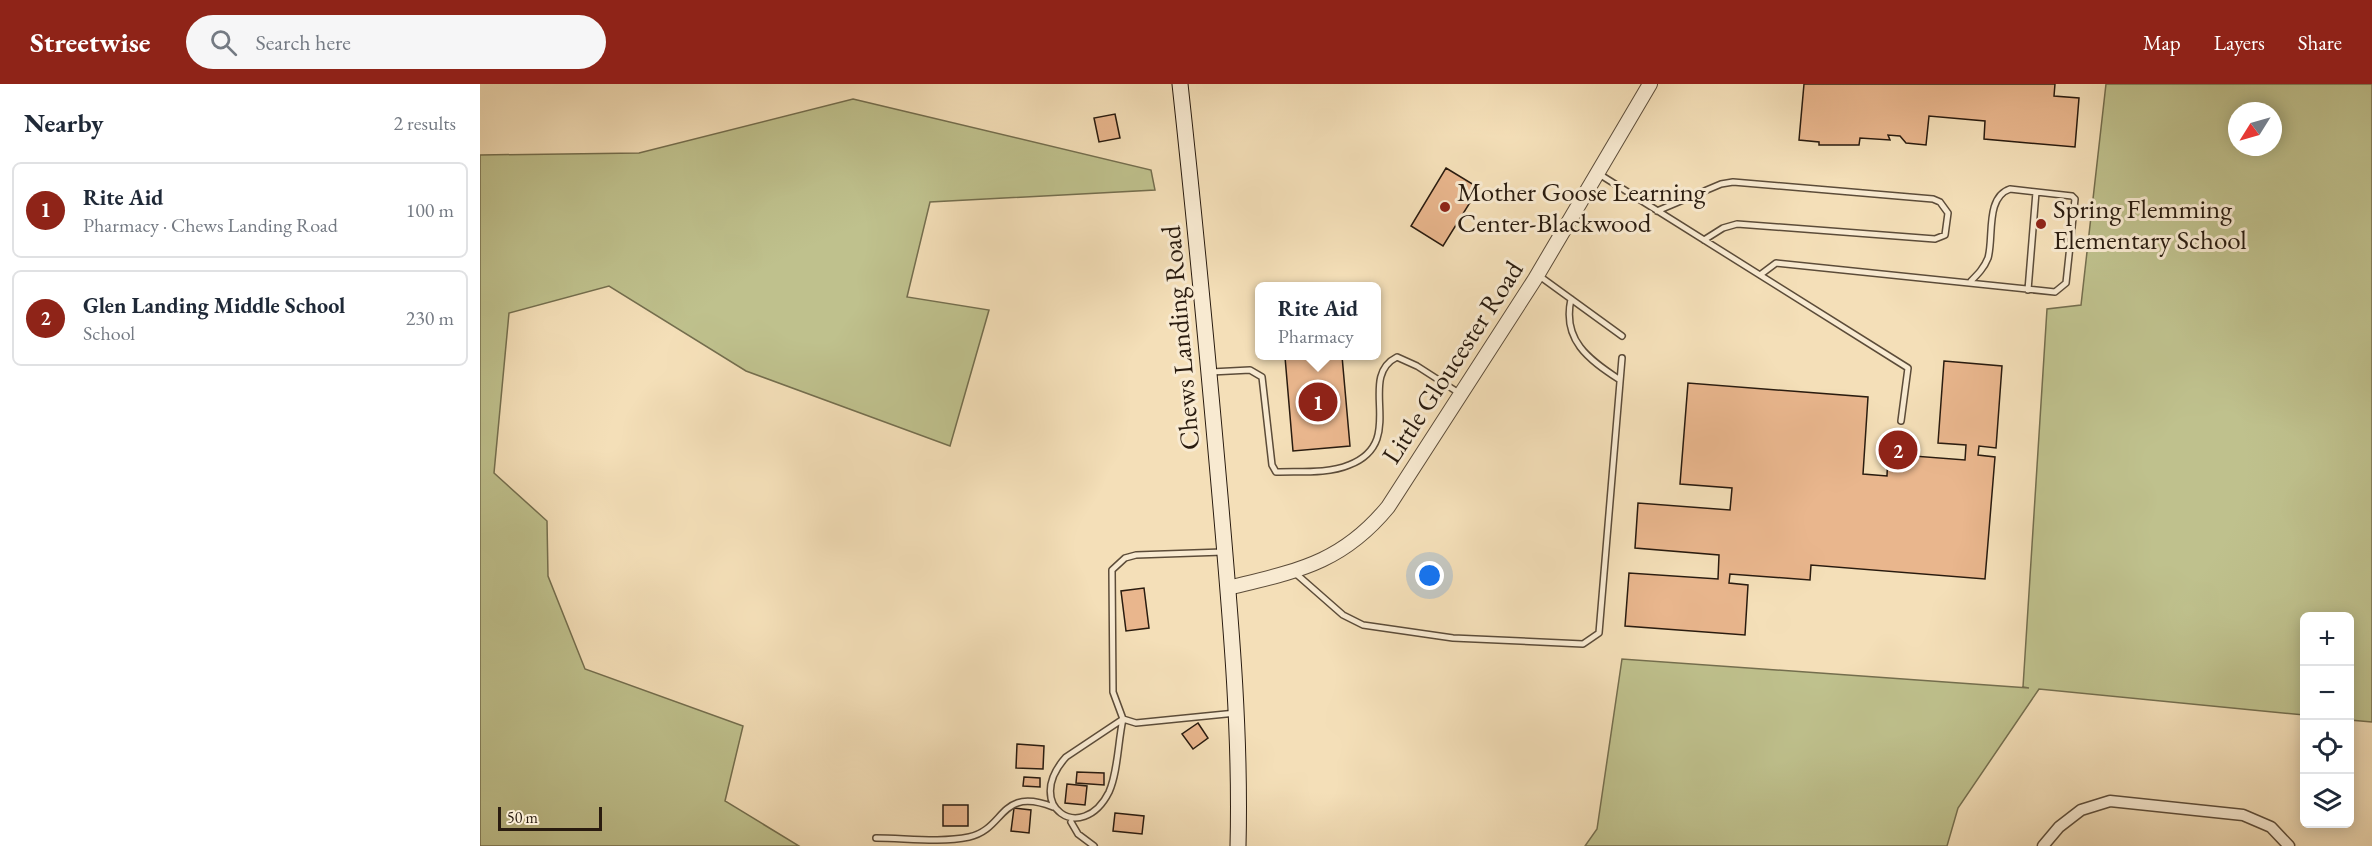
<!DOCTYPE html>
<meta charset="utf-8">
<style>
body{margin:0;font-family:"EB Garamond",serif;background:#f6f6f7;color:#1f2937}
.controls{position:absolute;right:18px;bottom:18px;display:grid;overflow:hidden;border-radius:9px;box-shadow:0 3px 15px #0003}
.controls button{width:54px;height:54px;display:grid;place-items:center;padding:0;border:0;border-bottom:2px solid #e0e1e3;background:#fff;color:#1f2937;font:30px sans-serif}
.compass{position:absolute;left:1748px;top:18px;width:54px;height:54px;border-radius:50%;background:#fff;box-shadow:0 3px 15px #0003;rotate:233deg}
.scale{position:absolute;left:18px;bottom:15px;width:104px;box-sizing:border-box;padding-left:6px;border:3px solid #291b0f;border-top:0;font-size:16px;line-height:21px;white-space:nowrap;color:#291b0f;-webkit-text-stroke:4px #f8ead1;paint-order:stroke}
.you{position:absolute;left:950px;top:492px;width:21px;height:21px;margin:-15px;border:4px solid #fff;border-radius:50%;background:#1a73e8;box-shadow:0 0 0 9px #1a73e833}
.badge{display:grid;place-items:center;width:39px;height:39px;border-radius:50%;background:#8f2418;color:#fff;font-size:20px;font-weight:700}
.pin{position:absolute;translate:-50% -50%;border:3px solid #fff;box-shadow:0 2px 6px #0006}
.popup{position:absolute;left:775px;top:198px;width:126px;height:78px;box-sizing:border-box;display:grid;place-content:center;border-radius:9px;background:#fff;filter:drop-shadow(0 2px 4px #0005);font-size:20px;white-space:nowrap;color:#747a83}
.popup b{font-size:22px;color:#1f2937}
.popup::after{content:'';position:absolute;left:50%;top:100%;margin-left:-12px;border:12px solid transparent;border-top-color:#fff}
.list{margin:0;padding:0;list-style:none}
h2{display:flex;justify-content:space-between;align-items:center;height:78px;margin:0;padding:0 24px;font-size:26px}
h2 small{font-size:20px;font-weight:400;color:#747a83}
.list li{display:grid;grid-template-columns:39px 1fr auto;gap:18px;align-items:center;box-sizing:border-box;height:96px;margin:0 12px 12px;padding:0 12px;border:2px solid #e0e1e3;border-radius:9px}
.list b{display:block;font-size:22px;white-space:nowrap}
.list p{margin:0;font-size:20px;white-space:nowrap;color:#747a83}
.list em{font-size:20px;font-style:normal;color:#747a83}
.icon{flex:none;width:33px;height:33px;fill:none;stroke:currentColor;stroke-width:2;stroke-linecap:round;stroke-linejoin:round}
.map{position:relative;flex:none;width:1892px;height:762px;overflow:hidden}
header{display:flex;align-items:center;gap:36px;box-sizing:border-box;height:84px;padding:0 30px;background:#8f2418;color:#fff}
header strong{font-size:28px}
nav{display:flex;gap:33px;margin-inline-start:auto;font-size:21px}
.search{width:420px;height:54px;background:#f6f6f7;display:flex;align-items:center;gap:15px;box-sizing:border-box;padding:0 21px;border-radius:33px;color:#747a83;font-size:22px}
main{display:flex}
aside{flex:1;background:#fff}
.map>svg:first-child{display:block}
.green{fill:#bfc18d;stroke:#746e4e;stroke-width:1.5;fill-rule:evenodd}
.building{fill:#e9b68d;stroke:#291b0f;stroke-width:1.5}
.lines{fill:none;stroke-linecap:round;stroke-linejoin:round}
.service-casing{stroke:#5c4c39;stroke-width:8}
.minor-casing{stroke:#5c4c39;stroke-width:13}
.tertiary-casing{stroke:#5c4c39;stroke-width:16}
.secondary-casing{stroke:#291b0f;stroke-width:17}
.service{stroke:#f8ead1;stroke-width:5}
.minor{stroke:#f8ead1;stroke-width:10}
.tertiary{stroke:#f8ead1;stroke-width:14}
.secondary{stroke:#f8ead1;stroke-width:15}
.poi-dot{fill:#8f2418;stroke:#f8ead1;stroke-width:2}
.labels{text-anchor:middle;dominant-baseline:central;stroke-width:6;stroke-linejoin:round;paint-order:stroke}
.poi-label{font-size:27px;fill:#291b0f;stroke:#f8ead1;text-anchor:start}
.street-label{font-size:27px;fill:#291b0f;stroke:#f8ead1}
</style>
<header>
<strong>Streetwise</strong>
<div class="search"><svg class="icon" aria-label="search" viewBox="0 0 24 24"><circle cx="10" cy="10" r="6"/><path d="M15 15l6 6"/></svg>Search here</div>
<nav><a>Map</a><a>Layers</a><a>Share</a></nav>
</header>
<main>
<aside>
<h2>Nearby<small>2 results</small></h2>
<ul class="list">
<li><span class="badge">1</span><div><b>Rite Aid</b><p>Pharmacy · Chews Landing Road</p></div><em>100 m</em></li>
<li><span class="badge">2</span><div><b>Glen Landing Middle School</b><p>School</p></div><em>230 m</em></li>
</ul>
</aside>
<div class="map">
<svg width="1892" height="762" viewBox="0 0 1892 762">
<rect width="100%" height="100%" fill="#f4dfb8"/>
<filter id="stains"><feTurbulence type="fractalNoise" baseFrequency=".00333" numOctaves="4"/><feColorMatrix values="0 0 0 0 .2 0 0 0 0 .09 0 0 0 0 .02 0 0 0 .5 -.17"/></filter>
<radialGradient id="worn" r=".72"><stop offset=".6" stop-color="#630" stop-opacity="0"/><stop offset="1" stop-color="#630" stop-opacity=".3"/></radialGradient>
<path class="green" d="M 1626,0 L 1892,0 L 1892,638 L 1870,636 L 1870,532 L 1824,532 L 1824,631 L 1559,605 L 1478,724 L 1467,762 L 1105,762 L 1117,745 L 1142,575 L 1549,604 L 1543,603 L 1567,225 L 1601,221 ZM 1757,27 L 1793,27 L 1793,63 L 1757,63 Z
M 373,15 L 671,86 L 675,106 L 450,118 L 427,213 L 509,226 L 470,362 L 266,287 L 129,202 L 29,229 L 14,389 L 67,437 L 68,492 L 105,585 L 263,642 L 245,717 L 319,762 L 0,762 L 0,71 L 159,69 Z"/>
<path class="building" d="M 1324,0 L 1575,0 L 1574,12 L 1599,14 L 1595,63 L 1504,55 L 1505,37 L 1449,32 L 1446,61 L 1426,59 L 1420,52 L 1408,51 L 1410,56 L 1380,54 L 1379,61 L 1339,61 L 1339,58 L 1319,56 Z
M 635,30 L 640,54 L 619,58 L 614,34 Z
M 966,84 L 999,104 L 963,162 L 931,142 Z
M 825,272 L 862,272 L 870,362 L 813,367 L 805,273 Z
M 1464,277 L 1522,282 L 1516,364 L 1499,362 L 1498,371 L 1515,373 L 1505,495 L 1331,481 L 1330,496 L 1250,490 L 1249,499 L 1268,501 L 1265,551 L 1145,542 L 1149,489 L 1238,495 L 1239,471 L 1155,464 L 1158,419 L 1250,426 L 1252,404 L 1200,400 L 1208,299 L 1388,313 L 1383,390 L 1407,392 L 1408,370 L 1485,376 L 1486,361 L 1458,359 Z
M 664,504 L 669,544 L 646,547 L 641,507 Z
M 718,639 L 728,654 L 713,665 L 702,650 Z
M 537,660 L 564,662 L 563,685 L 536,684 Z
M 597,688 L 624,689 L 624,701 L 596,699 Z
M 544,693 L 560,694 L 560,703 L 543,702 Z
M 587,700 L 607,702 L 605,721 L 585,719 Z
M 463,721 L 488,721 L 488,742 L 463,742 Z
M 534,724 L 551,726 L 549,749 L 531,747 Z
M 635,729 L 664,732 L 662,750 L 633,747 Z"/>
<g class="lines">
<g class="service-casing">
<path id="service" d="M 1119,90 L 1428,284 L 1421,337
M 1177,127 L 1241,100 L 1253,98 L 1453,115 L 1460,118 L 1468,129 L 1465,151 L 1455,155 L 1257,140 L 1243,144 L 1224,156
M 1058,191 L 1142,252
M 1280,191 L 1296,179 L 1575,208 L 1586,199 L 1595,115 L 1592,112 L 1530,105 C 1505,113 1514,154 1508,174 C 1504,184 1498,190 1491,197
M 1548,206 L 1556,108
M 1091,215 C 1082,256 1108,275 1140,296
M 731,288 L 770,286 L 782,293 L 792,381 L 796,388 C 818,387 848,390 869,381 C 929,358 875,294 917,273 L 937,282 L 979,309
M 743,468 L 656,471 L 645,474 L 632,486 L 633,608 L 643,635 L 656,639 L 756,629
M 814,488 L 863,531 L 883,541 L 973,554 L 1103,560 L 1119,549 L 1142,274
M 643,635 C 638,657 638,688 629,708 C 602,762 542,722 586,673 Z
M 591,738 L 598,750 L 614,762
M 396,754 C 425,754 460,759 489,753 C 526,745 519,702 573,723"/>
</g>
<g class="minor-casing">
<path id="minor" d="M 1563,762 L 1579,743 L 1601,726 L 1630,717 L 1763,731 L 1791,743 L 1809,762"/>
</g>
<g class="tertiary-casing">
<path id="tertiary" d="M 748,504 C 816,487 861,480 908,423 L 1055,195 L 1170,0"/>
</g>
<g class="secondary-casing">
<path id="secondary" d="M 700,0 C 715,137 728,275 740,412 C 750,529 761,645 758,762"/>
</g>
<use href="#service" class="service"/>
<use href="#minor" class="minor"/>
<use href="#tertiary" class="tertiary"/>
<use href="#secondary" class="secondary"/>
</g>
<g class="poi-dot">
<circle cx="965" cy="123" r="6"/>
<circle cx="1561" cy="140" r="6"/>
</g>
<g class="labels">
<g class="poi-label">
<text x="977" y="107">Mother Goose Learning<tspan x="977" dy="31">Center-Blackwood</tspan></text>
<text x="1573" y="124">Spring Flemming<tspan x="1573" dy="31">Elementary School</tspan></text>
</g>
<g class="street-label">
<text transform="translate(700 254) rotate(-95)">Chews Landing Road</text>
<text transform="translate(972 278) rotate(-57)">Little Gloucester Road</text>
</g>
</g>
<rect width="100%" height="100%" filter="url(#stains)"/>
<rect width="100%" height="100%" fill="url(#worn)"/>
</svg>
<div class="controls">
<button>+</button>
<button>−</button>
<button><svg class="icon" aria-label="locate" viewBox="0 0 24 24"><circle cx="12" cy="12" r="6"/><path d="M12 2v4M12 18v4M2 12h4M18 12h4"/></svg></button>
<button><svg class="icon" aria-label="layers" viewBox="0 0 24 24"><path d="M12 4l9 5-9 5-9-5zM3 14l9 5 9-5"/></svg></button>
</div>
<svg class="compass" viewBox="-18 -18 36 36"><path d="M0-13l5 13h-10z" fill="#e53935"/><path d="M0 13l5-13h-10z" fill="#747a83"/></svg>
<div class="scale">50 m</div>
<div class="you"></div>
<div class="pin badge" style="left:838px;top:318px">1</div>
<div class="popup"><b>Rite Aid</b>Pharmacy</div>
<div class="pin badge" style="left:1418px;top:366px">2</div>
</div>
</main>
